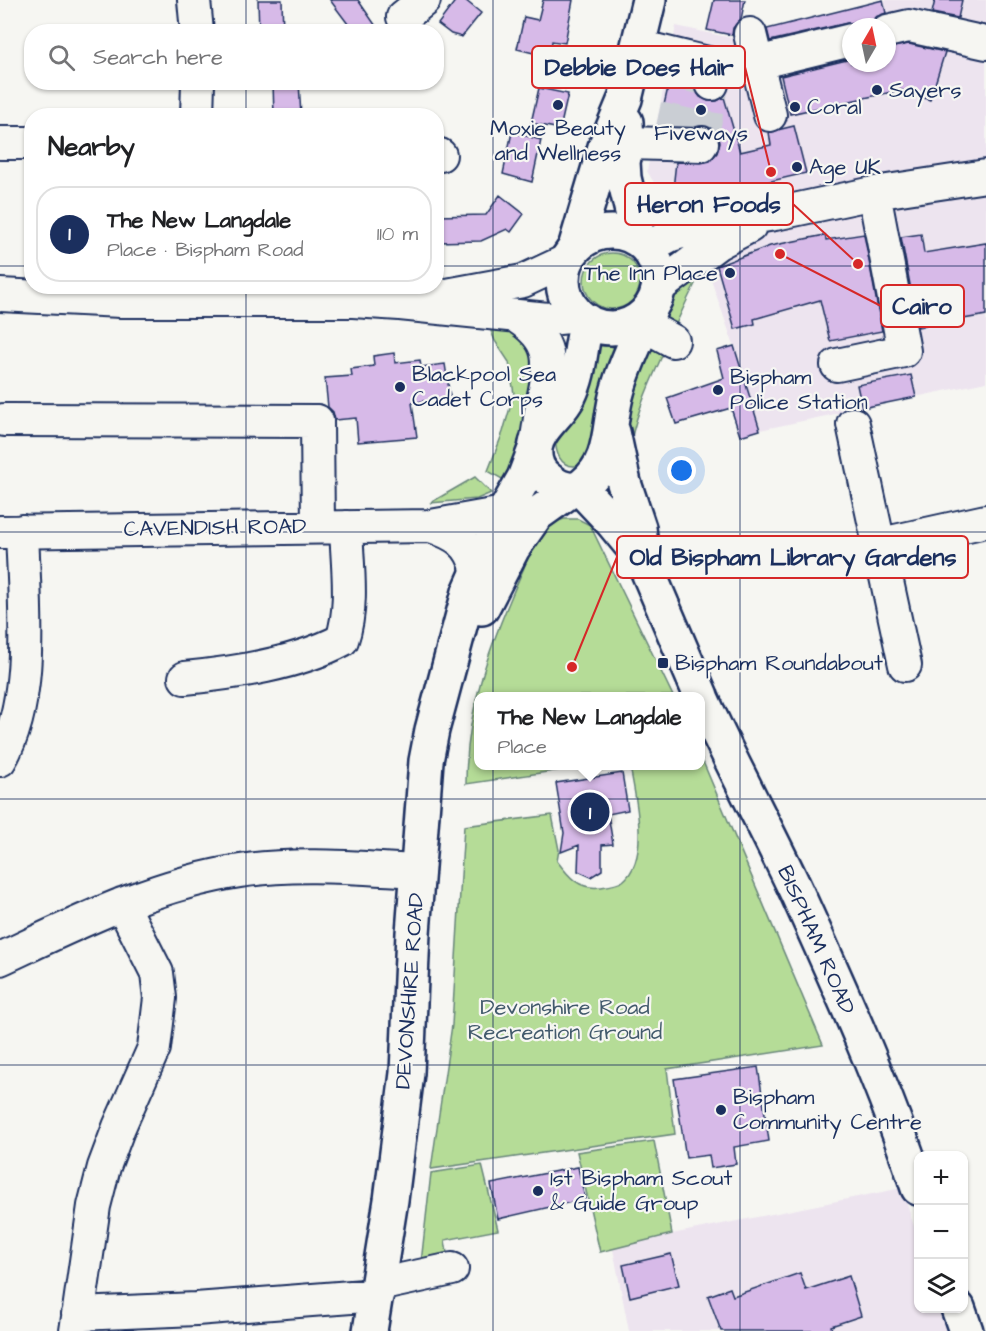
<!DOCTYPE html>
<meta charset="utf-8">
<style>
body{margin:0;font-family:"Architects Daughter",sans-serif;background:#f6f6f6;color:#202124}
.controls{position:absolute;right:18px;bottom:18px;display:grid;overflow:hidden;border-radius:12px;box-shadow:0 2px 4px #0004}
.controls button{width:54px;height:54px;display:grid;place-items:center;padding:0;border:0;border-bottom:2px solid #e0e0e0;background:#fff;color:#202124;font:30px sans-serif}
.compass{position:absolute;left:842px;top:18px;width:54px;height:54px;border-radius:50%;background:#fff;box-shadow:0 2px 4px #0004;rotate:9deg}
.you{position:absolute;left:682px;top:471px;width:21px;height:21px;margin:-15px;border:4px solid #fff;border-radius:50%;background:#1a73e8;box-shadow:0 0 0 9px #1a73e833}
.badge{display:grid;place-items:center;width:39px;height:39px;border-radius:50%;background:#1b2f5e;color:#fff;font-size:20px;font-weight:700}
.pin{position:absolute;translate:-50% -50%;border:3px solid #fff;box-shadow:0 2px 6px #0006}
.popup{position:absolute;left:474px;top:692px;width:231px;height:78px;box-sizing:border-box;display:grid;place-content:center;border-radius:12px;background:#fff;filter:drop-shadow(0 2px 4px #0005);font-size:20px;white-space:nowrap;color:#757577}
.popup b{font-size:22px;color:#202124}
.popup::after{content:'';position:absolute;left:50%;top:100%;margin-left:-12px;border:12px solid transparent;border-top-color:#fff}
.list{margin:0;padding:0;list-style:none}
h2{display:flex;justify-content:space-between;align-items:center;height:78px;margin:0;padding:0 24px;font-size:26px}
h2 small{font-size:20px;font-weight:400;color:#757577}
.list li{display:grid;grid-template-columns:39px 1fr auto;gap:18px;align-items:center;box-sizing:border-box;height:96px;margin:0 12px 12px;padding:0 12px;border:2px solid #e0e0e0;border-radius:24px}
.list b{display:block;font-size:22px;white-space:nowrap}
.list p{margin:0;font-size:20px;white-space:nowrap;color:#757577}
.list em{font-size:20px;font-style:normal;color:#757577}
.icon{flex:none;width:33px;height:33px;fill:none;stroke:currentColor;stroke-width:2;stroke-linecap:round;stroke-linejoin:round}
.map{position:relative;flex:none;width:986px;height:1331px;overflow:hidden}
.search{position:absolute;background:#fff;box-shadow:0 2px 4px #0004;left:24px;top:24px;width:420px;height:66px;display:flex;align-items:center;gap:15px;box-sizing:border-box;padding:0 21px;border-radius:24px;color:#757577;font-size:22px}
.panel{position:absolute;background:#fff;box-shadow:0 2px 4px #0004;left:24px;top:108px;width:420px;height:186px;border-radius:24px}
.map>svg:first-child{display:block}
.built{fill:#ede4ef;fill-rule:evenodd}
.green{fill:#b5dc97;stroke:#68867a;stroke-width:1.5}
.building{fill:#d7bae8;stroke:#1b2f5e;stroke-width:1.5}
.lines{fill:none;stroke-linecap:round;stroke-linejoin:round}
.minor-tunnel{stroke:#caced4;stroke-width:32;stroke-dasharray:32 16;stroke-linecap:butt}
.minor-casing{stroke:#1b2f5e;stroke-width:36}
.major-casing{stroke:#1b2f5e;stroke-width:38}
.minor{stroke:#f6f6f2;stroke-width:32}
.major{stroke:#f6f6f2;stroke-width:33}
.grid{fill:none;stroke:#1b2f5e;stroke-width:1.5;stroke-opacity:0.55}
.poi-dot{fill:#1b2f5e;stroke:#f6f6f2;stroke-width:2}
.labels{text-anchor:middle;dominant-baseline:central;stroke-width:4.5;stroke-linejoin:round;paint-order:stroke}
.poi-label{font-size:22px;fill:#1b2f5e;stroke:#f6f6f2;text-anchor:start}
.street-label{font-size:22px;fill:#1b2f5e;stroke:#f6f6f2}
.park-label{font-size:22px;fill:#425a6c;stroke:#f6f6f2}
.leader{fill:none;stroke:#d62828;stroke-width:2}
.callout-dot{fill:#d62828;stroke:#f6f6f2;stroke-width:2}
.callout{fill:#f6f6f2;stroke:#d62828;stroke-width:2}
.callout-label{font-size:24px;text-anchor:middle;font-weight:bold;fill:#1b2f5e}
</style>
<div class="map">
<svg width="986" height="1331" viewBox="0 0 986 1331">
<rect width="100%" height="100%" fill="#f6f6f2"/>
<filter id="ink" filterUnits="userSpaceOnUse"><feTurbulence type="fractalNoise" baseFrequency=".0167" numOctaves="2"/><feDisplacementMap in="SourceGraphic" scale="12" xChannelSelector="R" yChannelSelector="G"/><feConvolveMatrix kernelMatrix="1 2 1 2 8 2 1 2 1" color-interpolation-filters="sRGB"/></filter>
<g filter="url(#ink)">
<path class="built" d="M 883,0 L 986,0 L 986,382 L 760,430 L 734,346 L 709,274 L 647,171 L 676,26 L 732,38 ZM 851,27 L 887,27 L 887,63 L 851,63 Z
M 902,1188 L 918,1239 L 918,1308 L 941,1309 L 948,1331 L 629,1331 L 613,1249 L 672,1234 Z"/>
<path class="green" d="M584 281a28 28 0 1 1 56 0a28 28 0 1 1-56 0Z
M 703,269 C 689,294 678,319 667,345 C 653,376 638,407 631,441 L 619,442 L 664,296 Z
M 487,321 L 506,325 L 526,342 L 541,372 L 509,483 L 488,471 L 503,432 L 514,394 L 509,362 L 495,341 Z
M 597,345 L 611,346 L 616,349 L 597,444 L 581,465 C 559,471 554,450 556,433 Z
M 475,477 L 491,493 L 477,499 L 430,503 Z
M 564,519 L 578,519 L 590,525 L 673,696 L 479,696 L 479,766 L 588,766 L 466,784 C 466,706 492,640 523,570 C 527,560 538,532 547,526 C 551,523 559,521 564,519 Z
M 701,757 L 823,1045 L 667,1069 L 675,1134 L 431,1169 L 452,1025 L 464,826 L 552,815 L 559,850 L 557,861 C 569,877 579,890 601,887 C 608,886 617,885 623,881 C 651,858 635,796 630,766 L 701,766 Z
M 654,1141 L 672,1234 L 600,1252 L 577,1152 Z
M 482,1165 L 498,1230 L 445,1240 L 448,1260 L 421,1263 L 431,1173 Z"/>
<path class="building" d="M 258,0 L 282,0 L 283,32 L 259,32 Z
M 330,0 L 358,0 L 380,32 L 354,32 Z
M 456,0 L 465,0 L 481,13 L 462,37 L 451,34 L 438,24 Z
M 543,0 L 573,0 L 565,43 L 552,41 L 550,57 L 517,49 L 524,17 L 538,20 Z
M 714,0 L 745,0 L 741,19 L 733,28 L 732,35 L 707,30 Z
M 883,0 L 886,13 L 875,17 L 870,25 L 863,27 L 855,23 L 847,23 L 770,41 L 767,29 Z
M 935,0 L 962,0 L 958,18 L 932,13 Z
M 909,44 L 945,52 L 930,100 L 901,90 L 790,114 L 781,76 L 851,59 L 851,63 L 887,63 L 887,48 Z
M 671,75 L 695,80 L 695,90 L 700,97 L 708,101 L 717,101 L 724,97 L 740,152 L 771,145 L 769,132 L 794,126 L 806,173 L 681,202 L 672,198 L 676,162 L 701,163 L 710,161 L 717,153 L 720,142 L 717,134 L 710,127 L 702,125 L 695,127 L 659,126 Z
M 273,82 L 299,82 L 301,116 L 274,116 Z
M 539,88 L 568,94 L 560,129 L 531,123 Z
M 512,132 L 541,140 L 532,182 L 503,174 Z
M 500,195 L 524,214 L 511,232 L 507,229 L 481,241 L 436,242 L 436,216 L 486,215 Z
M 864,234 L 882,331 L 830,341 L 820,300 L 754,319 L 755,324 L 735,329 L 717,266 L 770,246 L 825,235 L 826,240 Z
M 921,234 L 924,253 L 986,243 L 986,315 L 918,327 L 901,237 Z
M 734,346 L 760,430 L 740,436 L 731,408 L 676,424 L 667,398 L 724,378 L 717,351 Z
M 394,353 L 395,363 L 420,360 L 421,367 L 445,364 L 450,397 L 412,403 L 417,437 L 358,442 L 356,418 L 335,420 L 333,412 L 328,407 L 325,378 L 352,376 L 351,369 L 374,366 L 373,356 Z
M 911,375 L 916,397 L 862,408 L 857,385 Z
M 622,773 L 628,810 L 608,814 L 613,844 L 602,845 L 602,870 L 591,877 L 578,871 L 579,845 L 561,852 L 564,833 L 556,783 Z
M 758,1067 L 769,1141 L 734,1147 L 736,1164 L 711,1168 L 709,1155 L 686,1158 L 674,1079 Z
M 578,1167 L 585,1199 L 498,1219 L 491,1184 Z
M 671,1254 L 679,1285 L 630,1297 L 623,1265 Z
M 800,1273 L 806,1290 L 849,1276 L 861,1316 L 831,1326 L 832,1331 L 721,1331 L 708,1296 L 730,1288 L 733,1296 Z"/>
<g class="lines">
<path class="minor-tunnel" d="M 670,137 L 683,77
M 702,143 L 712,84"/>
<g class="minor-casing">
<path id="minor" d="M 194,0 L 197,32
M 403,17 L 424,0
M 887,31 L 909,26 L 986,43
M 750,34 L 757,63
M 638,46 L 716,65 L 712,84
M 770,115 L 757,63 L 851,40
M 197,116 L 198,82
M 0,143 L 32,143
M 627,143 L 701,145 L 702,143
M 436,155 L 440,155
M 647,248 L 671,235 L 707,225 L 775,214 L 874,193 L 986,176
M 659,287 L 718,243 L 750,226
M 0,295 L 121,301 L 353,301 L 400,304 L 548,319 L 580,316
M 436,297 L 523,281 L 568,260
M 517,317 C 554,341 551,362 543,400 C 540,414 539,429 536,443
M 639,319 L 644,325 L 673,341
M 837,365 L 904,351 L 874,193
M 4,420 L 317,421 L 318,527
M 853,424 L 905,665
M 431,526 C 455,534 471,543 477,569
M 0,532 L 431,526 L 504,513
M 877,545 L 986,521
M 185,678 C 235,673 297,664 342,640 C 354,605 347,564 346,527
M 0,760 C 36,698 24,601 22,531
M 0,959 C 77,923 154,884 240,871 C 299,862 359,868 418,871
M 378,1285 L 452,1269
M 78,1314 L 196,1309 L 377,1295
M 76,1331 L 94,1206 L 104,1167 L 119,1127 L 154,1048 L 160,998 L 157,973 L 122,904"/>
</g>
<g class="major-casing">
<path id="major" d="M 626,122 L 627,143 L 623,162 L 624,178 L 639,241
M563 280a48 48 0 1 1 96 0a48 48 0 1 1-96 0Z
M 575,248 L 605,147 L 625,99 L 649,0
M 587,321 C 580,346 581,372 569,396 C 561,414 537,428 535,449 C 534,460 538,471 547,478 C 557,487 572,494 583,485 C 615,460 607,424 618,389 C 626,360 641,333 652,305
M 613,432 L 624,483 L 639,528 L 643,560 L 701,696
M 580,488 L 612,522 L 640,556
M 482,608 L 513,548 L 536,515 L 571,490
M 701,697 C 731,763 766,827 797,893 C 841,990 885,1087 918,1188
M 958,1308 L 966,1331
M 370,1331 L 391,1200 L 407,1073 L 413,933 L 426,761 L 432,730 L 469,592 L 504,513 L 524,478 L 535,449"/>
</g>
<use href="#minor" class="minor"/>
<use href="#major" class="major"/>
</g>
</g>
<path class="grid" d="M 246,0 L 246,32M 493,0 L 493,1331M 740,0 L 740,1331M 246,82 L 246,116M 0,266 L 32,266M 436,266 L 986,266M 246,286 L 246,1331M 0,532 L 986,532M 0,799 L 986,799M 0,1065 L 986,1065"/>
<g class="poi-dot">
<circle cx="877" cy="90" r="6"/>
<circle cx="558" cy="105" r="6"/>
<circle cx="795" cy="107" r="6"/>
<circle cx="701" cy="110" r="6"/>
<circle cx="797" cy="167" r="6"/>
<circle cx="730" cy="273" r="6"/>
<circle cx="400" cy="387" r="6"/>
<circle cx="718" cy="390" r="6"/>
<rect x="657" y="657" width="12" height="12" rx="3"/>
<circle cx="721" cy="1110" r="6"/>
<circle cx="538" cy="1191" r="6"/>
</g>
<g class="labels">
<g class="poi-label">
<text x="889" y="90">Sayers</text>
<text x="807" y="107">Coral</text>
<text x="558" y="128" text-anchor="middle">Moxie Beauty<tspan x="558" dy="25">and Wellness</tspan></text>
<text x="701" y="133" text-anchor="middle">Fiveways</text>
<text x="809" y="167">Age UK</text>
<text x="718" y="273" text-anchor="end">The Inn Place</text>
<text x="412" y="374">Blackpool Sea<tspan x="412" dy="25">Cadet Corps</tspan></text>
<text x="730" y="377">Bispham<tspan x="730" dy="25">Police Station</tspan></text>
<text x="675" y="663">Bispham Roundabout</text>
<text x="733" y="1097">Bispham<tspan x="733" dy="25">Community Centre</tspan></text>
<text x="550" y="1178">1st Bispham Scout<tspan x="550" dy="25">&amp; Guide Group</tspan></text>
</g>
<g class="street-label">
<text transform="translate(215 528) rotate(-1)">CAVENDISH ROAD</text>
<text transform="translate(816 940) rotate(66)">BISPHAM ROAD</text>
<text transform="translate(410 991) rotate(-86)">DEVONSHIRE ROAD</text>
</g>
<g class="park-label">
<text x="565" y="1007">Devonshire Road<tspan x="565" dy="25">Recreation Ground</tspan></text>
</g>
</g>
<path class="leader" d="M771 172L745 67M858 264L793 204M780 254L881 306M572 667L617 557"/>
<g class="callout-dot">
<circle cx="771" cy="172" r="6"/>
<circle cx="858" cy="264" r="6"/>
<circle cx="780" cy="254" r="6"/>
<circle cx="572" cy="667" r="6"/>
</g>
<g class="callout">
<rect x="532" y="46" width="213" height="42" rx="6"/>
<rect x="625" y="183" width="168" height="42" rx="6"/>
<rect x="881" y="285" width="83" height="42" rx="6"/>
<rect x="617" y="536" width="351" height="42" rx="6"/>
</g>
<g class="callout-label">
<text x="639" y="75">Debbie Does Hair</text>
<text x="709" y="212">Heron Foods</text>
<text x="922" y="314">Cairo</text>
<text x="793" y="565">Old Bispham Library Gardens</text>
</g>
</svg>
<div class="controls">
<button>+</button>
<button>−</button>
<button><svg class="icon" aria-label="layers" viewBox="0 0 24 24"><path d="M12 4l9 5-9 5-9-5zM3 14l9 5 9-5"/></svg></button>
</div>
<svg class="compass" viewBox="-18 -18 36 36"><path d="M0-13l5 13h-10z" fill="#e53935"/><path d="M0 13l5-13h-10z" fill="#757577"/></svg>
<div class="you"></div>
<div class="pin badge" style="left:590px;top:812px">1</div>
<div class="popup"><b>The New Langdale</b>Place</div>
<div class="search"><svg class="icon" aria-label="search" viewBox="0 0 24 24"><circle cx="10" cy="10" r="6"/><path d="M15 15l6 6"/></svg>Search here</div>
<section class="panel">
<h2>Nearby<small></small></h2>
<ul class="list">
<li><span class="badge">1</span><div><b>The New Langdale</b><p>Place · Bispham Road</p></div><em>110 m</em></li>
</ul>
</section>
</div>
